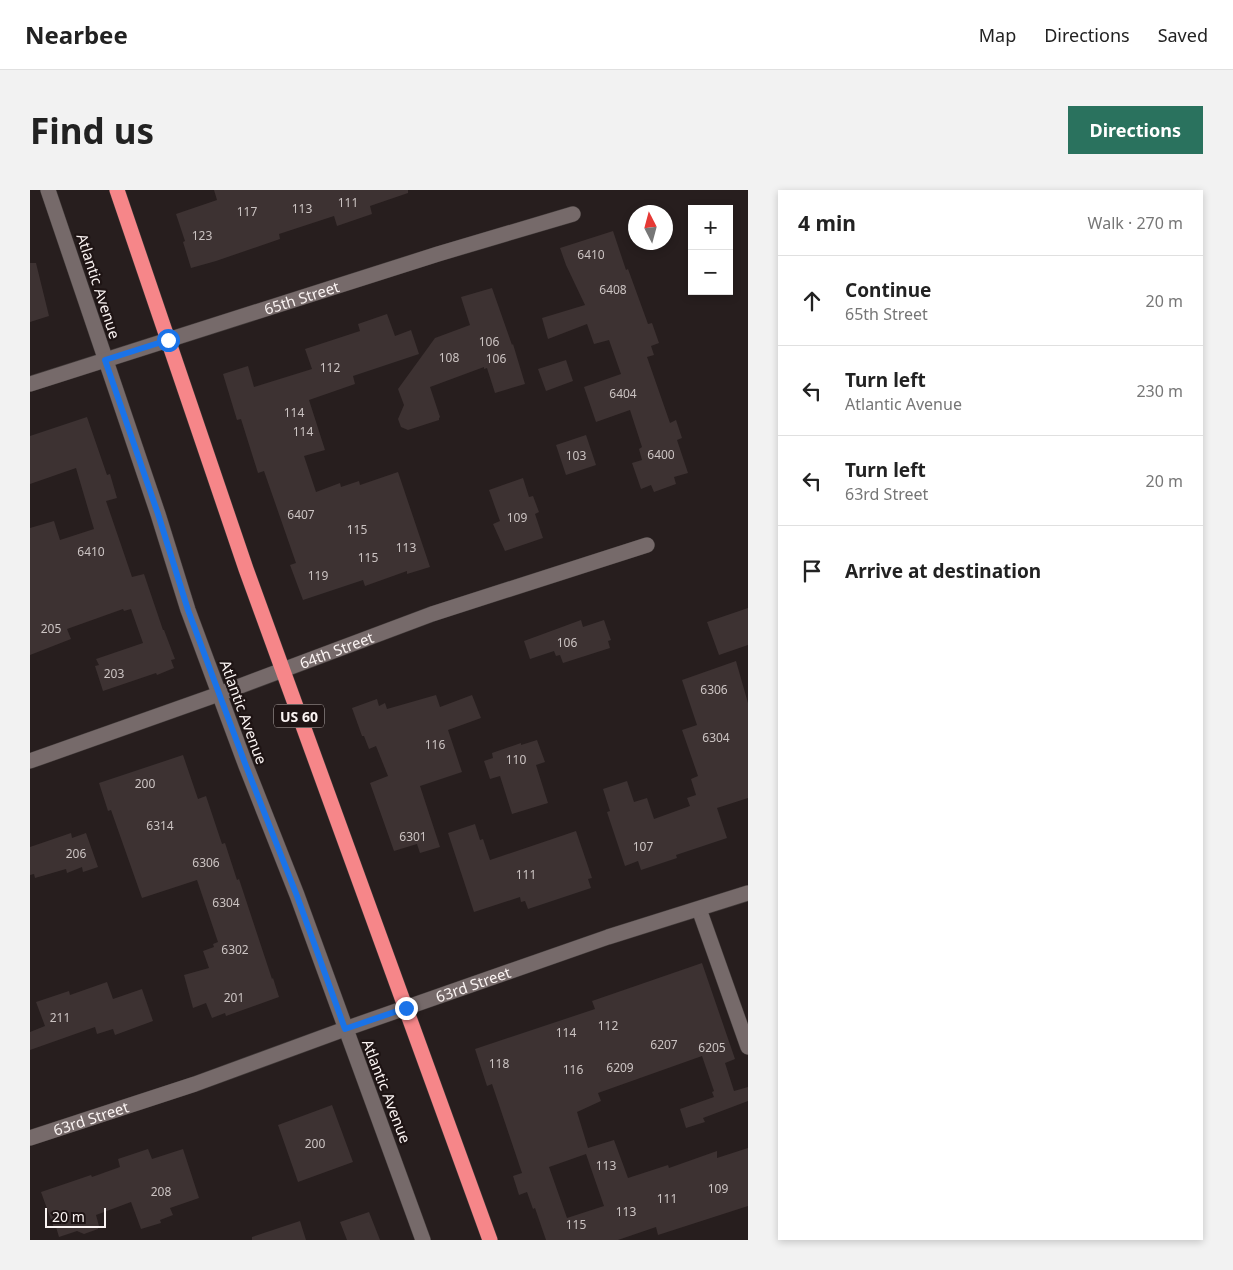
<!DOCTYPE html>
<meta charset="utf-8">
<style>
body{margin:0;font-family:"Noto Sans",sans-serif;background:#f2f2f2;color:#222}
.controls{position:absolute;right:15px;top:15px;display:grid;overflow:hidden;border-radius:0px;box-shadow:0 2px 8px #0003}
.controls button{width:45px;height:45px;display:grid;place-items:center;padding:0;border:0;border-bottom:1px solid #e0e0e0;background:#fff;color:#222;font:25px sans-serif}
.compass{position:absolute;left:598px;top:15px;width:45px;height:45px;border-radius:50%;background:#fff;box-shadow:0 2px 8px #0003;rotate:354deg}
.scale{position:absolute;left:15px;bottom:12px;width:61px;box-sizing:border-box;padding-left:5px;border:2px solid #faf3f2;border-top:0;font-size:14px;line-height:18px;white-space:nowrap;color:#faf3f2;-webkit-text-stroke:4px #1e1414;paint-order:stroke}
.stop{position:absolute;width:15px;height:15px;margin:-11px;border:4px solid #1a73e8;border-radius:50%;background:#fff}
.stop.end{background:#1a73e8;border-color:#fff;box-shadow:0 1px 5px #0008}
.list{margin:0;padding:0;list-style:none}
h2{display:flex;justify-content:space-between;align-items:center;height:65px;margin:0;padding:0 20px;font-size:21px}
h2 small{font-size:16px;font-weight:400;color:#767676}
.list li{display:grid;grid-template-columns:32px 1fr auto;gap:15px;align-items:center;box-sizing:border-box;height:90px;padding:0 20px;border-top:1px solid #e0e0e0}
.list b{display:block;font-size:19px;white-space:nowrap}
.list p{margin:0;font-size:16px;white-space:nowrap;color:#767676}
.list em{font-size:16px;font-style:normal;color:#767676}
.icon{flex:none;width:28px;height:28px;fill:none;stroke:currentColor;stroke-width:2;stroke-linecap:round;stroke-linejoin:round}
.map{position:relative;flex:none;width:718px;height:1050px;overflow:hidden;border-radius:0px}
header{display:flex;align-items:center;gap:30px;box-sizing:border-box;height:70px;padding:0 25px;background:#fff;border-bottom:1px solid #e0e0e0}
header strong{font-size:24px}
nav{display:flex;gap:28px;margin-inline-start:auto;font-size:18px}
.intro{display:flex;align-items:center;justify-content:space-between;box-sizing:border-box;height:120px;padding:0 30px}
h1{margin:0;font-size:35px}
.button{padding:12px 22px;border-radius:0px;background:#2a725e;color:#fff;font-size:18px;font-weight:700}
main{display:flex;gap:30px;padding:0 30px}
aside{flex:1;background:#fff;border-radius:0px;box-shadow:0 2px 8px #0003}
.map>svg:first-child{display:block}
.building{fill:#3d3232;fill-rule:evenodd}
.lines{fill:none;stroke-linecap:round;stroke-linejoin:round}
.street-casing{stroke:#433c3b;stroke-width:16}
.highway-casing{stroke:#433c3b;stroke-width:16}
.street{stroke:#766a6a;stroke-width:15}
.highway{stroke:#f68689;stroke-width:15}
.route{stroke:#1a73e8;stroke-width:6}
.labels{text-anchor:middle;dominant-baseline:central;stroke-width:4.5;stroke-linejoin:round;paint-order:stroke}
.number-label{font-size:12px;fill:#cbc3c2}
.shield{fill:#1e1414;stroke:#b8b0af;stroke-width:1}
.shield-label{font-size:14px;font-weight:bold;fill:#faf3f2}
.street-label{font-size:15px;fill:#faf3f2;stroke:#1e1414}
</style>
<header>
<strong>Nearbee</strong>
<nav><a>Map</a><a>Directions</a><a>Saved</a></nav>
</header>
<div class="intro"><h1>Find us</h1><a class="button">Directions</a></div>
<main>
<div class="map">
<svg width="718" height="1050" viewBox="0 0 718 1050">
<rect width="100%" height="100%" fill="#271e1e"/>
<path class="building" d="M 184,0 L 378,0 L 378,3 L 340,16 L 342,24 L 307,36 L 304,26 L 249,44 L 250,49 L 186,71 L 161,78 L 153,52 L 155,51 L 146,24 L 187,10 Z
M 583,41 L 596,80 L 598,79 L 618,134 L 622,133 L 629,153 L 621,156 L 624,165 L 617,167 L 640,233 L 646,230 L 652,248 L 647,250 L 658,283 L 644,287 L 646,294 L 624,302 L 621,295 L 611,299 L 602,273 L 612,270 L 609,259 L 612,257 L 600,220 L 566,232 L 554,197 L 591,184 L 579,150 L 564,154 L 557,134 L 518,149 L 512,128 L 555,115 L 536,75 L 530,58 Z
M 0,73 L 6,73 L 19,126 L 0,132 Z
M 462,98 L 482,155 L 483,154 L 495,194 L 465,203 L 457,178 L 454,179 L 454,177 L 400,197 L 410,227 L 409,228 L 409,230 L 378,240 L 371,237 L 368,229 L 374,215 L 368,199 L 405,148 L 440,135 L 431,107 Z
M 357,124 L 365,146 L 381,140 L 389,164 L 323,186 L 325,194 L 279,210 L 295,260 L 274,266 L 286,302 L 310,293 L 311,297 L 329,291 L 330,295 L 368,282 L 400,377 L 377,384 L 377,381 L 335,396 L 333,390 L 273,410 L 260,375 L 266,373 L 234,281 L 228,283 L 211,229 L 207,230 L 193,184 L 218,176 L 224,197 L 282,179 L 275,159 L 330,141 L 328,134 Z
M 536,170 L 543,191 L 516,201 L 508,179 Z
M 57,227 L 77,285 L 80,284 L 87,308 L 76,311 L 102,387 L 114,384 L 133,440 L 134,440 L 145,469 L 141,470 L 144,478 L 127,485 L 126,483 L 73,501 L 65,476 L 69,475 L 66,469 L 113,453 L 101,419 L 94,421 L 93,419 L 37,439 L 41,449 L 0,465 L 0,338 L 24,331 L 30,350 L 64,339 L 46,278 L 0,294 L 0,246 Z
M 556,245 L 566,275 L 536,285 L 526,255 Z
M 493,288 L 499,307 L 503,306 L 509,322 L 505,324 L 513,348 L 475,361 L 463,334 L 470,331 L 459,300 Z
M 718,418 L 718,455 L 689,465 L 677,432 Z
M 551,430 L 553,437 L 574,430 L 581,450 L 578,451 L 580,458 L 533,473 L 530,465 L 526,466 L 524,461 L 500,469 L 494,451 Z
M 706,471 L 718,513 L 718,608 L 687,618 L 697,648 L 646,665 L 647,668 L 611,680 L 608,671 L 595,676 L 577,622 L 580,621 L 573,599 L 597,591 L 604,612 L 617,608 L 624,629 L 660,616 L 657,608 L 666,605 L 661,589 L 668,586 L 652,540 L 667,535 L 652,490 Z
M 406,505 L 410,517 L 442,505 L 451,528 L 418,540 L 432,582 L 390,596 L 410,657 L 390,663 L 387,654 L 364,661 L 340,593 L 358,586 L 346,556 L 339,559 L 334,546 L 332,546 L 322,518 L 347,509 L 349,516 L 355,513 L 357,519 Z
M 507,550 L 515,572 L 506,575 L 518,613 L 482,624 L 470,586 L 460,589 L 454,571 L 463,568 L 462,563 L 491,553 L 491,555 Z
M 153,565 L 168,609 L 176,606 L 192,654 L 195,653 L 207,690 L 209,689 L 242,789 L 243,788 L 249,807 L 196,826 L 195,823 L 182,828 L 176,813 L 163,818 L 154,785 L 179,778 L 173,761 L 184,757 L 183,754 L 188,752 L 167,690 L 112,708 L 81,620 L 78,621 L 69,593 Z
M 445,634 L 450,650 L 453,649 L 460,670 L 546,641 L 562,688 L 558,689 L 561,698 L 498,719 L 495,711 L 491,712 L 490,707 L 444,722 L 418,643 Z
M 41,643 L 42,648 L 56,643 L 68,677 L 53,682 L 52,677 L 37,683 L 36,679 L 5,688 L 4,684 L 0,685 L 0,657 Z
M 672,773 L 705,869 L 695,873 L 704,901 L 718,897 L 718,911 L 673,928 L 675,932 L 656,938 L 650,919 L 684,907 L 682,902 L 684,901 L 672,866 L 568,903 L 571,911 L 547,922 L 558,958 L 584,950 L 598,988 L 638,975 L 639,978 L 687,961 L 687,968 L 718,958 L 718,1016 L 628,1045 L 626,1037 L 588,1050 L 516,1050 L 505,1018 L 503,1019 L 497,1002 L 489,1005 L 483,986 L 492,983 L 462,894 L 457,896 L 445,859 L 565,819 L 562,811 ZM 556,964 L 574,1016 L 537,1028 L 519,977 Z
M 77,792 L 83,809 L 112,799 L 123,831 L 85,845 L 83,839 L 67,844 L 65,837 L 0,860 L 0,842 L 15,836 L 6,812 L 39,801 L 40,805 Z
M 302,915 L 323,972 L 268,992 L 248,935 Z
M 118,959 L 122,969 L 153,959 L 169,1008 L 140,1018 L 143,1025 L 130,1030 L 131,1033 L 111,1039 L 101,1012 L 66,1025 L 69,1036 L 68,1037 L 68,1039 L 54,1044 L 47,1041 L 29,1047 L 26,1037 L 24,1038 L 11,1002 L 61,985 L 62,987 L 90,977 L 88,969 Z
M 339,1022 L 350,1050 L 317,1050 L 310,1032 Z
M 270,1031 L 276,1050 L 222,1050 L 222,1047 Z"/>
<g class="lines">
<g class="street-casing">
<g id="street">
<path d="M 18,0 L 128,324 L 158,420 L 216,576 L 267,705 L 393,1050"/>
<path id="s1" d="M 0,194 L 408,64 L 543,24"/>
<path id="s2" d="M 0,571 L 189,504 L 402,424 L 617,355"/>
<path d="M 669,719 L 718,857"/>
<path id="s3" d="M 0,948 L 165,894 L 315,839 L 578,747 L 718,703"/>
</g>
</g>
<g class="highway-casing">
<path id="highway" d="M 87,0 L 216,379 L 460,1050"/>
</g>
<use href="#street" class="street"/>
<use href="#highway" class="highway"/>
</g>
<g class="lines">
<path class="route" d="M 138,150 L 75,170 L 128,324 L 158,420 L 216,576 L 267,706 L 315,839 L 376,818"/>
</g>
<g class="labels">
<g class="number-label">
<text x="318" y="12">111</text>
<text x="272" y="18">113</text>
<text x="217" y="21">117</text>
<text x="172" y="45">123</text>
<text x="561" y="64">6410</text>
<text x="583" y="99">6408</text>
<text x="459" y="151">106</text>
<text x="419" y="167">108</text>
<text x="466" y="168">106</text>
<text x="300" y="177">112</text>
<text x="593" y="203">6404</text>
<text x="264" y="222">114</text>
<text x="273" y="241">114</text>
<text x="631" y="264">6400</text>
<text x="546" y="265">103</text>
<text x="271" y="324">6407</text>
<text x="487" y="327">109</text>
<text x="327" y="339">115</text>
<text x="376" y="357">113</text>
<text x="61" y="361">6410</text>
<text x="338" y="367">115</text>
<text x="288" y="385">119</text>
<text x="21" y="438">205</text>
<text x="537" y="452">106</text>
<text x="84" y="483">203</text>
<text x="684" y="499">6306</text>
<text x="686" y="547">6304</text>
<text x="405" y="554">116</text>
<text x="486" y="569">110</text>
<text x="115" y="593">200</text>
<text x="130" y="635">6314</text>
<text x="383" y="646">6301</text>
<text x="613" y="656">107</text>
<text x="46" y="663">206</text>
<text x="176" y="672">6306</text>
<text x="496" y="684">111</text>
<text x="196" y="712">6304</text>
<text x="205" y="759">6302</text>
<text x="204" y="807">201</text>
<text x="30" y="827">211</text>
<text x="578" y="835">112</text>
<text x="536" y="842">114</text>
<text x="634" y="854">6207</text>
<text x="682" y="857">6205</text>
<text x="469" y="873">118</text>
<text x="590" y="877">6209</text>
<text x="543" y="879">116</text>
<text x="285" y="953">200</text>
<text x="576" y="975">113</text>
<text x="688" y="998">109</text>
<text x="131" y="1001">208</text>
<text x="637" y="1008">111</text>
<text x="596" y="1021">113</text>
<text x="546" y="1034">115</text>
</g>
<rect class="shield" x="244" y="514.5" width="50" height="23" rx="4"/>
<g class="shield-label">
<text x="269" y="526">US 60</text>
</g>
<g class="street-label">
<text transform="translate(69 96) rotate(72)">Atlantic Avenue</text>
<text stroke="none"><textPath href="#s1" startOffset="285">65th Street</textPath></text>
<text stroke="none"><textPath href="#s2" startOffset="326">64th Street</textPath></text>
<text transform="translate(214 522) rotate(70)">Atlantic Avenue</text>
<text stroke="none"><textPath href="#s3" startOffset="469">63rd Street</textPath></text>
<text transform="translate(357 901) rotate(69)">Atlantic Avenue</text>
<text stroke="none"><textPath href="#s3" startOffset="64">63rd Street</textPath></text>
</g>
</g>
</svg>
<div class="controls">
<button>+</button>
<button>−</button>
</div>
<svg class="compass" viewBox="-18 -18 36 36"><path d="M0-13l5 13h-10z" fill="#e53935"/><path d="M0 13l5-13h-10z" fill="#767676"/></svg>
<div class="scale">20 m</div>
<div class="stop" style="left:138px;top:150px"></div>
<div class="stop end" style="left:376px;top:818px"></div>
</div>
<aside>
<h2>4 min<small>Walk · 270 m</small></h2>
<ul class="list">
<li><svg class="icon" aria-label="ahead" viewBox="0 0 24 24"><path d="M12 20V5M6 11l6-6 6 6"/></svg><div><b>Continue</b><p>65th Street</p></div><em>20 m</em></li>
<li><svg class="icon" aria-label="left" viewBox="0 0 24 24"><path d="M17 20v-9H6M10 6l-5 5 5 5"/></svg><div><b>Turn left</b><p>Atlantic Avenue</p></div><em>230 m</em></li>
<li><svg class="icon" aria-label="left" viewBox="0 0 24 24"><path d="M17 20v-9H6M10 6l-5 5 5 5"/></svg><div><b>Turn left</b><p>63rd Street</p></div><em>20 m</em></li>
<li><svg class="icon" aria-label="arrive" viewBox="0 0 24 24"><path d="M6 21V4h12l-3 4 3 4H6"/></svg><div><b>Arrive at destination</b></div></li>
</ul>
</aside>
</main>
